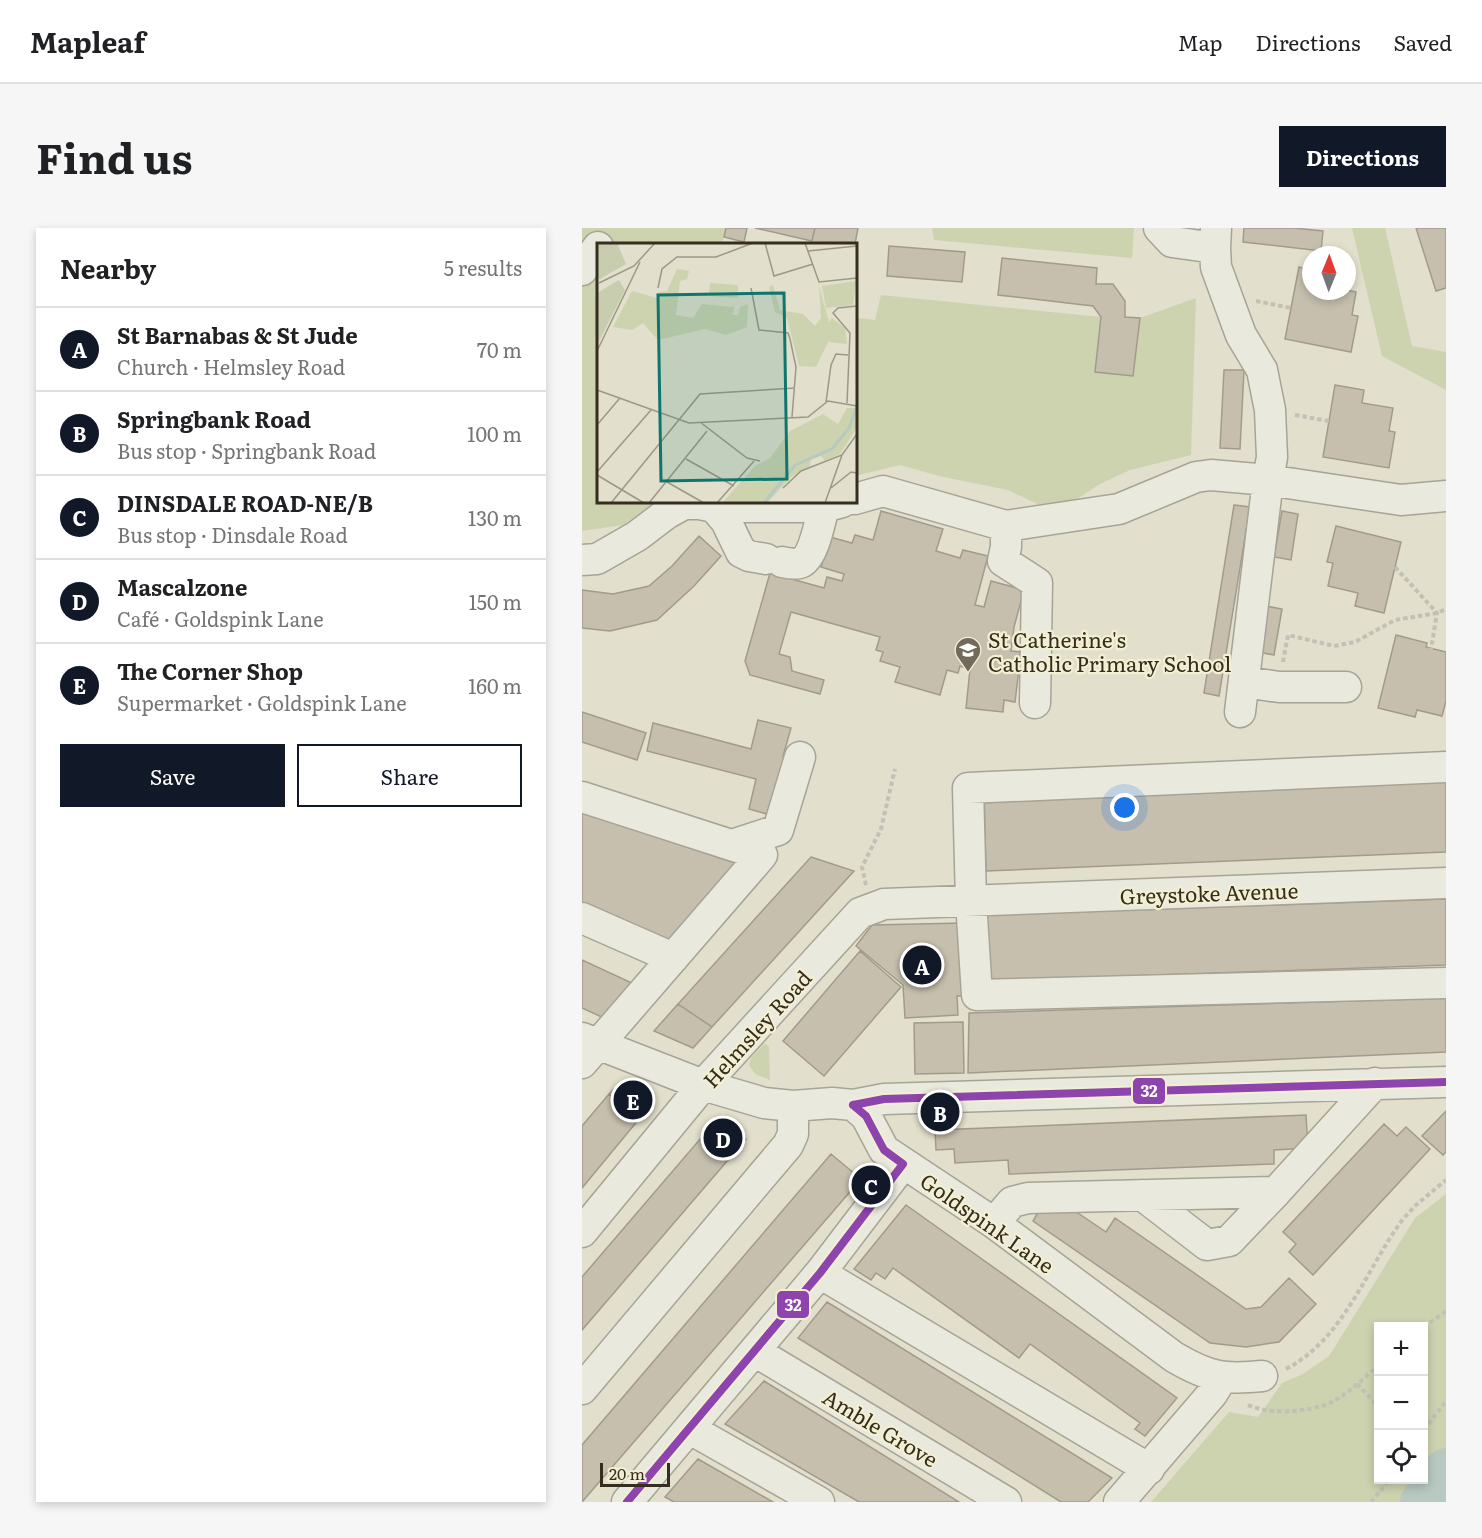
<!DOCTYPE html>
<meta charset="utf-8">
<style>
body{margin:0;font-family:Literata,serif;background:#f6f6f6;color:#202124}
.controls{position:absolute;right:18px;bottom:18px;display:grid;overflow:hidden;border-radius:0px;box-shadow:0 3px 9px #0003}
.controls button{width:54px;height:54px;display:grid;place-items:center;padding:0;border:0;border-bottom:2px solid #e0e0e0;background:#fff;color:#202124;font:30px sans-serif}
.compass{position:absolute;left:720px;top:18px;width:54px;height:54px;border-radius:50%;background:#fff;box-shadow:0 3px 9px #0003;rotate:1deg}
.scale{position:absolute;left:18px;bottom:15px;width:70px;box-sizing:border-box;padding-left:6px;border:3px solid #352d1e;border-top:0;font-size:16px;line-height:21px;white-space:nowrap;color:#352d1e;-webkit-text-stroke:4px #f3efd3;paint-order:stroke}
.you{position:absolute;left:543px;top:580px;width:21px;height:21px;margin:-15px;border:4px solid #fff;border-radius:50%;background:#1a73e8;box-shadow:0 0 0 9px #1a73e833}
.badge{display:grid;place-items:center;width:39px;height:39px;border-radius:50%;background:#111827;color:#fff;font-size:20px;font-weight:700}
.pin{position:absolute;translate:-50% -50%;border:3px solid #fff;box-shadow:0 2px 6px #0006}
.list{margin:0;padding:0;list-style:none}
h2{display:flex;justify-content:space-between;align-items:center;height:78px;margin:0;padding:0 24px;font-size:26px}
h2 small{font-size:20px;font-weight:400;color:#757577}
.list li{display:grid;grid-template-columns:39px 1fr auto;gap:18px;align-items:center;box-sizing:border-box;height:84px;padding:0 24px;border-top:2px solid #e0e0e0}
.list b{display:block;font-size:22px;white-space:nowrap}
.list p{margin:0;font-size:20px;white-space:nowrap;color:#757577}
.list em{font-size:20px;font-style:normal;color:#757577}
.actions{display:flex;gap:12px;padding:18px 24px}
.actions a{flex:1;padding:14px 0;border:2px solid #111827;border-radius:0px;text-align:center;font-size:21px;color:#111827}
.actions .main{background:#111827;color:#fff}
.icon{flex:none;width:33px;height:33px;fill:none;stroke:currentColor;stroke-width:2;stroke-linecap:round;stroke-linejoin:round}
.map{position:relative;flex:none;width:864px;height:1274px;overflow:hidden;border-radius:0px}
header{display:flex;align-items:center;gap:36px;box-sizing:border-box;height:84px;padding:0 30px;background:#fff;border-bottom:2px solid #e0e0e0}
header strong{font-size:28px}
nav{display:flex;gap:33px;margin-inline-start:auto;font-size:21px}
.intro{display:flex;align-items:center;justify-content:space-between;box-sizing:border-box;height:144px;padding:0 36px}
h1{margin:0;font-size:42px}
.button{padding:15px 27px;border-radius:0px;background:#111827;color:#fff;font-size:21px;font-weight:700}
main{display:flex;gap:36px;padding:0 36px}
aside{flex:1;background:#fff;border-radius:0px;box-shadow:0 3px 9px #0003}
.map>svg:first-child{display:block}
.green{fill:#cdd3af;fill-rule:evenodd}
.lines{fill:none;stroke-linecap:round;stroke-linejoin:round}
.river{stroke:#b7c9c0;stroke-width:42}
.building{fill:#c6bfad;stroke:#a29b8c;stroke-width:1.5}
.minor-casing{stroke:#a7a496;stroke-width:33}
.path{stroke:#c3c0b5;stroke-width:4;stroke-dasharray:4.5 3;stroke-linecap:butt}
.minor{stroke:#eae9de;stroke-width:30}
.bus-1-casing{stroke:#f3efd3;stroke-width:12}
.bus-1{stroke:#8e44ad;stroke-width:8}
.labels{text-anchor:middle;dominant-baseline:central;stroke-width:4.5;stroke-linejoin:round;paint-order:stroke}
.poi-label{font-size:21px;fill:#352d1e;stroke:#f3efd3;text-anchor:start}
.street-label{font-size:21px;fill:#352d1e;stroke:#f3efd3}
.inset-river{fill:none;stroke:#b7c9c0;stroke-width:3}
.inset-road{fill:none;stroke:#9d9886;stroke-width:1.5}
.view{fill:#0f766e;fill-opacity:0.15;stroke:#0f766e;stroke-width:3}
.inset-edge{fill:none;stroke:#352d1e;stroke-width:3}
.line-badge{stroke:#f3efd3;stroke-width:2}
.badge-label{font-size:16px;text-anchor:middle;font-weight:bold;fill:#fff}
</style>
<header>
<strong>Mapleaf</strong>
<nav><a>Map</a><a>Directions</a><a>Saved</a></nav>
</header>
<div class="intro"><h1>Find us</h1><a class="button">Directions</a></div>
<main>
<aside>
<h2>Nearby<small>5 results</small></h2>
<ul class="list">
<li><span class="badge">A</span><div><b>St Barnabas &amp; St Jude</b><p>Church · Helmsley Road</p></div><em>70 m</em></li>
<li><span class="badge">B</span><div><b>Springbank Road</b><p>Bus stop · Springbank Road</p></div><em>100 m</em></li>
<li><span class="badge">C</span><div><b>DINSDALE ROAD-NE/B</b><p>Bus stop · Dinsdale Road</p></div><em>130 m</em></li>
<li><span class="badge">D</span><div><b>Mascalzone</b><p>Café · Goldspink Lane</p></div><em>150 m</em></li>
<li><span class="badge">E</span><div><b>The Corner Shop</b><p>Supermarket · Goldspink Lane</p></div><em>160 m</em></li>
</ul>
<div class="actions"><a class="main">Save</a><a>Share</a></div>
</aside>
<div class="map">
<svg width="864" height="1274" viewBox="0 0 864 1274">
<rect width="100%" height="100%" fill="#e2dfcc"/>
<path class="green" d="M 0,0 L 144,0 L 140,16 L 16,16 L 16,273 L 80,273 L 65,280 L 41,297 L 0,303 Z
M 350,0 L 552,0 L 550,30 L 352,12 Z
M 770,0 L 803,0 L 830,118 L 864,124 L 864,162 L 800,128 Z
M 299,67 L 519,89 L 513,144 L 550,148 L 558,90 L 614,70 L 609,227 L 548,242 L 518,256 L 495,271 L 460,278 L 426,262 L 357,248 L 318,237 L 273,248 L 273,92 L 276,90 L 293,92 Z
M 183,815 L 187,819 L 188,852 L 173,846 L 167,837 L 169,830 Z
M 864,966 L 864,1274 L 569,1274 L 647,1184 L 676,1189 L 700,1155 L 721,1146 L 747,1128 L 833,990 ZM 796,1098 L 842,1098 L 842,1252 L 796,1252 Z"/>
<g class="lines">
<path class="river" d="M 839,1274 L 864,1241"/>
</g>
<path class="building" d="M 144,0 L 165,0 L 162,14 L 142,9 Z
M 173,0 L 233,0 L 230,13 Z
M 233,0 L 276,0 L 273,16 L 229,16 Z
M 662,0 L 712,0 L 741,3 L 739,23 L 661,14 Z
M 834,0 L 864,0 L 864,60 L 854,63 Z
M 307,18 L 383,24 L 380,54 L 305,48 Z
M 420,30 L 515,40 L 514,56 L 531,56 L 543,73 L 543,89 L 558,90 L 551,148 L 513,144 L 519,89 L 511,78 L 416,67 Z
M 717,39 L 729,42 L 729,63 L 765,62 L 774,64 L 770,87 L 776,88 L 769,124 L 703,111 Z
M 642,142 L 662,142 L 658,221 L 638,220 Z
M 753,157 L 782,162 L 780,175 L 811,180 L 807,203 L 813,204 L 807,240 L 741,229 Z
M 652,277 L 668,279 L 637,468 L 622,465 Z
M 299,283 L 361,301 L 354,323 L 378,330 L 381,322 L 406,328 L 393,377 L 402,379 L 409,353 L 442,362 L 432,399 L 429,423 L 439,424 L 433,474 L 422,472 L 421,484 L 384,480 L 388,441 L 378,438 L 376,445 L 365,442 L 358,467 L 313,454 L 318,439 L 298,433 L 301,424 L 294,422 L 298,409 L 209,384 L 197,426 L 208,429 L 210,443 L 242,452 L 238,466 L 168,447 L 163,433 L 188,345 L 242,360 L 245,349 L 260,353 L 262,346 L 239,339 L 248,309 L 270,315 L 273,307 L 291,312 Z
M 700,283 L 716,286 L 709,332 L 692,329 Z
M 754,298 L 819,314 L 802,385 L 773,378 L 776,365 L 746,358 L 751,335 L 745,334 Z
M 117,308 L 139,328 L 112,358 L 75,392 L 28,403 L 0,400 L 0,362 L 31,366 L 67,358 L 90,338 Z
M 683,378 L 700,381 L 692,427 L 676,424 Z
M 814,407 L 845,415 L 844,419 L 864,424 L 864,473 L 860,488 L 835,482 L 833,489 L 796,480 Z
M 0,484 L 64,505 L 55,532 L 0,514 Z
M 176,492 L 209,500 L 201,528 L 206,530 L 192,588 L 167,581 L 174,551 L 65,523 L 71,495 L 169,521 Z
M 864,549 L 864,624 L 404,643 L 402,564 Z
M 0,584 L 159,637 L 92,719 L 0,679 Z
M 229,629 L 272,643 L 130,799 L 96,776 Z
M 864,671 L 864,737 L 407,753 L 405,687 Z
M 380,695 L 383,768 L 375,768 L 376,787 L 323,790 L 321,757 L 274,718 L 290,697 Z
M 278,723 L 319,759 L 242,848 L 201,813 Z
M 0,732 L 52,756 L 24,791 L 0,780 Z
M 864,770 L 864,824 L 386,845 L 387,785 Z
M 96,776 L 130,799 L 111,820 L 72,803 Z
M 381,794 L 382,845 L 333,846 L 332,795 Z
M 39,854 L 71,864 L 72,871 L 57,891 L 27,866 Z
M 27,866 L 57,891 L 0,960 L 0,898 Z
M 864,883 L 864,924 L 861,927 L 840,908 Z
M 724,887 L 726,920 L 692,922 L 692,936 L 427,946 L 426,932 L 373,935 L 372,921 L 354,922 L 353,902 Z
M 137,889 L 164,911 L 0,1102 L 0,1049 Z
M 137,889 L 164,911 L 146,932 L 119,910 Z
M 802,896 L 815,908 L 824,899 L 848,921 L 731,1047 L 707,1024 L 714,1016 L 701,1004 Z
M 249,926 L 279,951 L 0,1274 L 0,1217 Z
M 324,977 L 595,1170 L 563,1208 L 553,1201 L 558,1195 L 448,1116 L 437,1130 L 311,1040 L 303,1051 L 294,1045 L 289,1052 L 272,1041 Z
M 487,979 L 524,1004 L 533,990 L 664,1081 L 679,1079 L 707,1050 L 734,1076 L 697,1114 L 664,1119 L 628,1115 L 451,993 L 458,981 Z
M 245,1074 L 530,1250 L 506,1274 L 479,1274 L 216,1110 Z
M 182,1153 L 377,1274 L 277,1274 L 143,1196 Z
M 116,1231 L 191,1274 L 92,1274 L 83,1269 Z"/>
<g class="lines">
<g class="minor-casing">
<path id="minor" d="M 577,0 L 590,14 L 633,20
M 634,0 L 633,20 L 634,39 L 659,107 L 680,142 L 688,182 L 690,229 L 686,252 L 819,272 L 864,268
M 0,42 L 16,19
M 273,271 L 301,263 L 424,298 L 537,281 L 614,249 L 629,247 L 686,252 L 658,484
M 132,279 L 242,279
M 424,298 L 424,319 L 421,333 L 455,355 L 453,475
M 0,332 L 15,331 L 55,308 L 84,286 L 102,276 L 118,276 L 132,279 L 144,293 L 159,324 L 167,328 L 184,331
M 200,334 C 206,335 214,337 220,334 C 232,327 238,293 242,279 L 260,274
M 662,454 L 697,459 L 764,459
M 864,539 L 386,560 L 389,673 L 395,767 L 864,755
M 0,569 L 180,627 L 0,835
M 150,617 L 196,602 L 218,529
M 0,690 L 91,730
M 0,810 L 121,857 L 182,875 L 211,878 L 250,875 L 271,877 L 284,888 L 302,922 L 412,995 L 592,1129 C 626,1149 641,1152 680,1148
M 271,877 L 302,871 L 864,854
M 560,967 L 625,1017 L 647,1013 L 694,964
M 412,995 L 430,974 L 446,970 L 694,964 L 793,855
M 0,1004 L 121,857 L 278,685 L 302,676 L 864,655
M 238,1045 L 567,1241
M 174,1124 L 424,1274
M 0,1161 L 206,917 L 211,906 L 211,878
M 108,1201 L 237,1274
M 45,1274 L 238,1045 L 321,936
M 537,1274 L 630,1166 L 640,1150"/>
</g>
<path class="path" d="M 674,73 L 709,80
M 713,187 L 747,193
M 813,339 L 855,385 L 849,421
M 701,434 L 706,407 L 752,418 L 773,414 L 813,392 L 855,385 L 864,381
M 284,657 L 280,639 L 299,601 L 313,541
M 842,1099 L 864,1083
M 704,1141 C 762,1111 784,1041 821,991 L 834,977 L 864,952
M 775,1156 L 796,1178
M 666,1177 C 688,1187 727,1184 748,1175 C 766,1166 782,1150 796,1138
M 842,1202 L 864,1173
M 789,1274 L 807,1252"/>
<use href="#minor" class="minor"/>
<g class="bus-1-casing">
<path id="bus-1" d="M 271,877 L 302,871 L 864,854
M 45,1274 L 238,1045 L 321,936 L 302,922 L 284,888 L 271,877"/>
</g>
<use href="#bus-1" class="bus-1"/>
</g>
<defs>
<g id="school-pin" transform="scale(1.35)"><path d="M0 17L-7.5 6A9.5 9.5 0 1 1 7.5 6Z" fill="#726b5b" stroke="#f3efd3"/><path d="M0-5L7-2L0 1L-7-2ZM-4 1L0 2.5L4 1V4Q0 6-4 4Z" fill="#fff"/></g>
</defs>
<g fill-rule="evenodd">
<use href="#school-pin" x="386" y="422"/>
</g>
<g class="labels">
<g class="poi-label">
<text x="406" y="410">St Catherine's<tspan x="406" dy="24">Catholic Primary School</tspan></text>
</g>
<g class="street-label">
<text transform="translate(627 664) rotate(-2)">Greystoke Avenue</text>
<text transform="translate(174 800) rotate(-48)">Helmsley Road</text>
<text transform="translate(406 994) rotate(35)">Goldspink Lane</text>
<text transform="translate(299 1199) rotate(31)">Amble Grove</text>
</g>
</g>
<g transform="translate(15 15)">
<rect width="260" height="260" fill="#e2dfcc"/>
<path d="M 80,26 L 92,28 L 90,36 L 83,38 L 79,72 L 96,75 L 105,61 L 137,64 L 136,72 L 141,72 L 143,64 L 151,61 L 150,84 L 129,92 L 108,86 L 61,97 L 46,80 L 35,87 L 16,84 L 35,48 L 60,55 L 62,49 L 70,48 ZM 259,38 L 256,62 L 229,65 L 225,43 ZM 113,40 L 141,42 L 141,55 L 112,53 ZM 176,42 L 183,67 L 206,71 L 218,83 L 224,75 L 222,43 L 232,79 L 235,75 L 248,85 L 250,101 L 231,99 L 219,124 L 202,123 L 190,75 L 178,69 L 172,44 ZM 250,165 L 259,165 L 259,186 L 243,211 L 228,218 L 224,213 L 214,216 L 213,223 L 194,234 L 171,259 L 125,260 L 158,223 L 173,215 L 193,188 L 226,171 L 241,181 Z" fill="#cdd3af"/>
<path d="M 0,0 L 20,0 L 29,21 L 3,36 L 0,35 ZM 22,37 L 28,47 L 0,102 L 0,50 Z" fill="#c8cdaf"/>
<path class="inset-river" d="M 167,260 L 198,222 L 235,206 L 252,185 L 260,164"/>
<path class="inset-road" d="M 168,0 L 177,33 L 216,21M 208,0 L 222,39 L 260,35M 211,8 L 260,3M 2,40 L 37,23 L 58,0M 61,45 L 65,26 L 80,14 L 119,14 L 156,0M 154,45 L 162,87 L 191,90 L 193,96 L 199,124 L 195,174M 0,108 L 43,19M 0,147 L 92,180 L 211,174 L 231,158 L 260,163M 229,159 L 234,122 L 239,111 L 251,112M 250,160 L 253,90 L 236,70 L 241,65 L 260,63M 103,179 L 150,215 L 163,218M 0,182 L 23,155M 89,216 L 137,243M 0,229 L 54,167M 0,232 L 47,260M 70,239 L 107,260M 186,245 L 204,228 L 245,212 L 260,191M 234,245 L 254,229 L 260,230M 14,260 L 103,151 L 198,145M 52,260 L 110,188M 120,260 L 157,218M 228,260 L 245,212"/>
<path class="view" d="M 187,50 L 190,236 L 64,238 L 61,52 Z"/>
<rect width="260" height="260" class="inset-edge"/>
</g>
<g class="line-badge">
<rect x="550" y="849" width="34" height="28" rx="6" fill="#8e44ad"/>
<rect x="194" y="1062" width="34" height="29" rx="6" fill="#8e44ad"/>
</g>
<g class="badge-label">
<text x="567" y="869">32</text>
<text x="211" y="1083">32</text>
</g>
</svg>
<div class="controls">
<button>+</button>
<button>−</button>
<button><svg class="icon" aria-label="locate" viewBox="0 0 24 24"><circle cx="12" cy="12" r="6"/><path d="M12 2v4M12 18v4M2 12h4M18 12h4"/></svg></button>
</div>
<svg class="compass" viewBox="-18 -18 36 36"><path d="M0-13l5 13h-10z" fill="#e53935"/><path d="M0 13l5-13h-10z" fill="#757577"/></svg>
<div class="scale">20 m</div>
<div class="you"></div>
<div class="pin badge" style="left:340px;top:737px">A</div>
<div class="pin badge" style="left:358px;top:884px">B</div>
<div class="pin badge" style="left:289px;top:957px">C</div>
<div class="pin badge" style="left:141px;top:910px">D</div>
<div class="pin badge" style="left:51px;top:872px">E</div>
</div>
</main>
